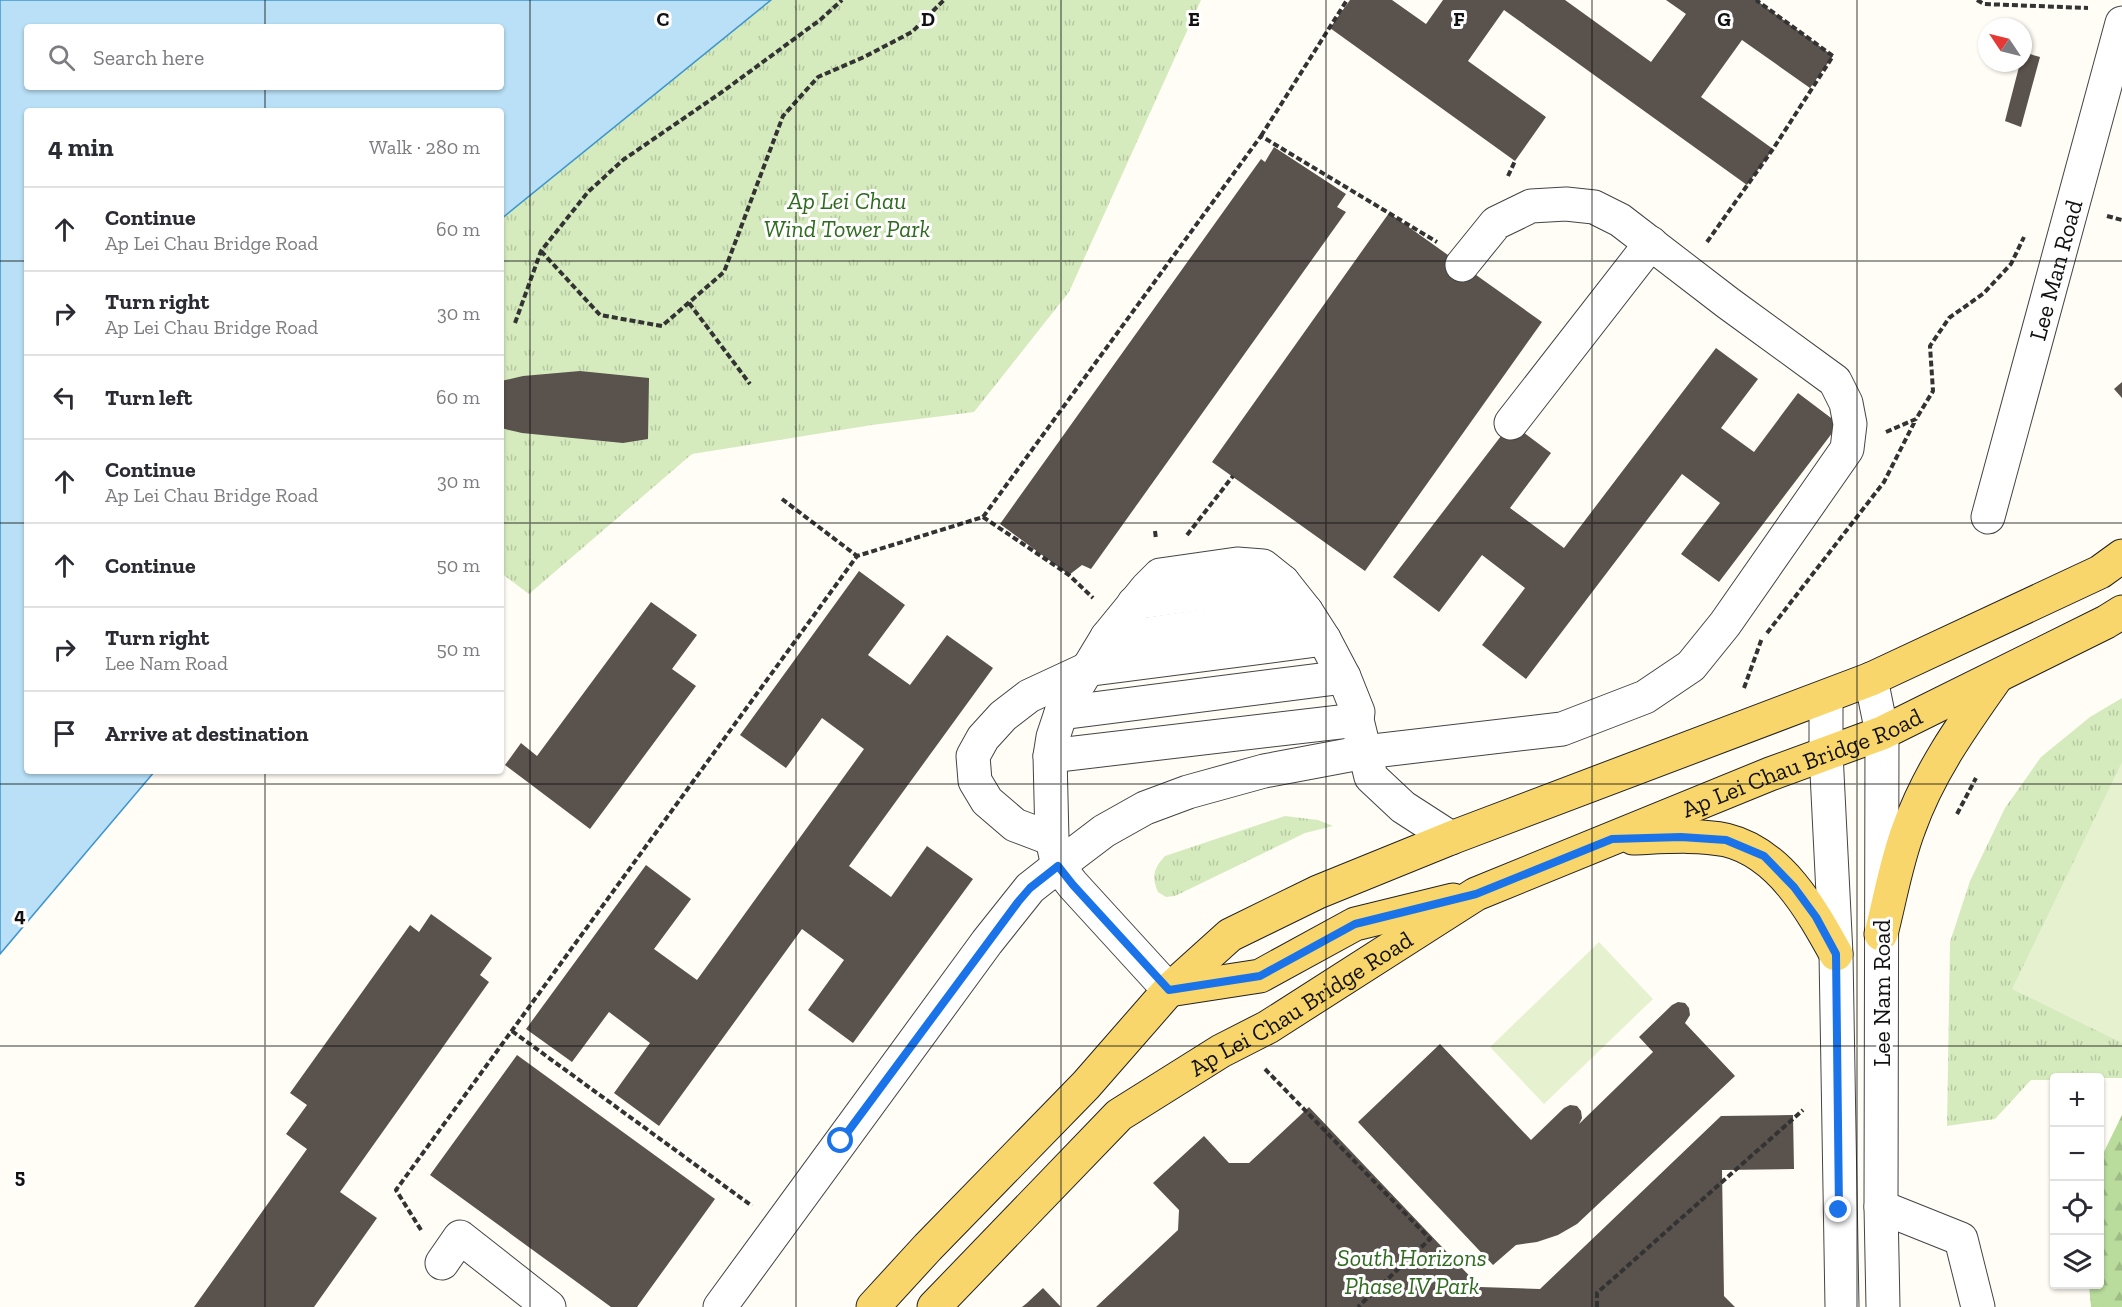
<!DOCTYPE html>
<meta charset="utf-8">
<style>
body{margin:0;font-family:"Zilla Slab",serif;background:#f2f2f3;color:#2b2b33}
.controls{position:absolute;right:18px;bottom:18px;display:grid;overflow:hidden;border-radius:6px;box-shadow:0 2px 4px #0004}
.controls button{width:54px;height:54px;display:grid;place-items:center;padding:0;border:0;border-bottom:2px solid #e1e1e2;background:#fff;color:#2b2b33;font:30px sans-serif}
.compass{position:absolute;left:1978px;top:18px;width:54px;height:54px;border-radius:50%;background:#fff;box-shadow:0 2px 4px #0004;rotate:305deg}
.stop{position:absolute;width:18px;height:18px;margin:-14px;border:4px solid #1a73e8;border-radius:50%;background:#fff}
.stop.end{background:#1a73e8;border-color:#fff;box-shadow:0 2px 6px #0008}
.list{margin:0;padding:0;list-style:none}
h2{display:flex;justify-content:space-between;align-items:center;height:78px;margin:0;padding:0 24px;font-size:26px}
h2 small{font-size:20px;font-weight:400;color:#7c7c81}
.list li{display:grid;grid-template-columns:39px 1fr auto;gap:18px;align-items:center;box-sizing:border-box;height:84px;padding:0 24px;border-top:2px solid #e1e1e2}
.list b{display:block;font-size:22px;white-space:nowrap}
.list p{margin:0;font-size:20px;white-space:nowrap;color:#7c7c81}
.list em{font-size:20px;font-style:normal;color:#7c7c81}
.icon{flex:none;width:33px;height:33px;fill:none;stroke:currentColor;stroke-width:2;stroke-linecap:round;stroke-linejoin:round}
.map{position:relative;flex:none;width:2122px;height:1307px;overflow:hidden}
.search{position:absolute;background:#fff;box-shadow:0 2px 4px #0004;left:24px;top:24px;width:480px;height:66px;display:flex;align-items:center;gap:15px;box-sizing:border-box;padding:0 21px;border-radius:6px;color:#7c7c81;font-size:22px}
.panel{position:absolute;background:#fff;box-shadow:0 2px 4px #0004;left:24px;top:108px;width:480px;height:666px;border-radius:6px}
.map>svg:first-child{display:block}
.grass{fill:url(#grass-tufts)}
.forest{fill:url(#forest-firs)}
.pitch{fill:#e6f2cf}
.water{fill:#b9e0f7;stroke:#3f96cf;stroke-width:1.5;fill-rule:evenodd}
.building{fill:#5a524d}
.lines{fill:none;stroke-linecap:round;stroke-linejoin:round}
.minor-casing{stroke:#444;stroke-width:35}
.major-casing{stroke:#222;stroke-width:35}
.path{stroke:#333;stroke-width:4;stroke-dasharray:6 3;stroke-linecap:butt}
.minor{stroke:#fff;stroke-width:33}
.major{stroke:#f9d66b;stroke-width:33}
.route{stroke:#1a73e8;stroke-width:8}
.grid{fill:none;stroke:#111;stroke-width:1.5;stroke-opacity:0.55}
.labels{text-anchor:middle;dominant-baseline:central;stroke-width:6;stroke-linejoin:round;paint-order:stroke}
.park-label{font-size:24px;font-style:italic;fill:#2f6b1f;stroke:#fff}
.street-label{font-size:24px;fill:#111;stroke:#fff}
.grid-label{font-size:20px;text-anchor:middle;font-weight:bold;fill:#111;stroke:#fff;stroke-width:6;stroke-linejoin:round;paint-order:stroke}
</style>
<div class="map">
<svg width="2122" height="1307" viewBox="0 0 2122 1307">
<defs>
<pattern id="grass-tufts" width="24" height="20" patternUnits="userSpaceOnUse" patternTransform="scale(1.5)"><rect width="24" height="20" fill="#d5ebbd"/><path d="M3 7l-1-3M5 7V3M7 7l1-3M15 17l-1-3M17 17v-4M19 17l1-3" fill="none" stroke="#b6c8a1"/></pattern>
<pattern id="forest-firs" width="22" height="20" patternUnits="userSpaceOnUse" patternTransform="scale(1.5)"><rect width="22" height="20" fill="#b9dc9c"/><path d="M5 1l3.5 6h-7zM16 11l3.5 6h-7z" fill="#9ebc85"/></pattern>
</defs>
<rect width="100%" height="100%" fill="#fffdf5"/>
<path class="grass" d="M 771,0 L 1201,0 L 1069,292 L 974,412 L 872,425 L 692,454 L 529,594 L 501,573 L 501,219 Z
M 2122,698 L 2122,1078 L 2054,1078 L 2054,1080 L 2031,1080 L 1995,1119 L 1947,1126 L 1950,942 L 1970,881 L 2005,808 L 2041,757 L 2090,717 Z
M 1285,816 L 1318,820 L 1333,826 L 1305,833 L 1175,896 L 1166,897 L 1158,892 C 1151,876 1154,868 1165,856 Z"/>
<path class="forest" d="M 2122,1115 L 2122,1307 L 2091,1307 L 2089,1285 L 2100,1284 L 2100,1160 Z"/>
<path class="pitch" d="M 2122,762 L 2122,1043 L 2012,989 Z
M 1599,942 L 1653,999 L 1544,1104 L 1490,1047 Z"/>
<path class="water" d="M 0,0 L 771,0 L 501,219 L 501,111 L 27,111 L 27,771 L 155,771 L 0,954 ZM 27,27 L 501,27 L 501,87 L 27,87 Z"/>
<path class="building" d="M 1350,0 L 1392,0 L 1426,24 L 1443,0 L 1565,0 L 1651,62 L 1686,14 L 1666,0 L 1756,0 L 1833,56 L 1810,88 L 1742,40 L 1701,97 L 1773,149 L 1747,185 L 1504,10 L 1468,61 L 1546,117 L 1515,161 L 1330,28 Z
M 2023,52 L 2040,57 L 2021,127 L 2005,121 L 2020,63 L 2023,63 Z
M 1274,147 L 1346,194 L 1337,207 L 1346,212 L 1091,569 L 1082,565 L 1069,575 L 1000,524 L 1261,159 L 1265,162 Z
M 1389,213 L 1542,322 L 1365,571 L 1212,462 Z
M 1716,348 L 1758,379 L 1721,428 L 1754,452 L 1798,393 L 1839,424 L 1719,582 L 1681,554 L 1720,503 L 1682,474 L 1526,679 L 1482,645 L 1525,588 L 1482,555 L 1439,612 L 1393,577 L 1511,423 L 1551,453 L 1510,508 L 1564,548 Z
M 580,371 L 649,378 L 648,439 L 623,443 L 522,433 L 501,428 L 501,381 L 523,376 Z
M 2122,382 L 2122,398 L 2114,389 Z
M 859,571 L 905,605 L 868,655 L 910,685 L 947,635 L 993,668 L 849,866 L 891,897 L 927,846 L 973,879 L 853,1043 L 808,1010 L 844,960 L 802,929 L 659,1126 L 614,1093 L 650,1043 L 609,1012 L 572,1062 L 526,1029 L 646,865 L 691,899 L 654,949 L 697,980 L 864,749 L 822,718 L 786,768 L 740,735 Z
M 651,602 L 697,635 L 672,669 L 696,686 L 590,829 L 505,765 L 521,743 L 537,756 Z
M 431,914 L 492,958 L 480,975 L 489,982 L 340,1192 L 377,1218 L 314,1307 L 194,1307 L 307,1149 L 286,1134 L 307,1105 L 290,1093 L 410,925 L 419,932 Z
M 1678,1002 L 1685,1003 L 1689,1008 L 1690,1015 L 1685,1023 L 1735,1076 L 1577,1224 L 1558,1235 L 1537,1242 L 1516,1245 L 1493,1265 L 1358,1122 L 1440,1044 L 1531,1140 L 1564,1108 L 1570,1105 L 1577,1106 L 1581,1111 L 1582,1118 L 1579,1124 L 1653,1052 L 1639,1037 L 1672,1005 Z
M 517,1055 L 715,1199 L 637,1307 L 611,1307 L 430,1175 Z
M 1309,1107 L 1480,1287 L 1540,1289 L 1721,1116 L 1793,1115 L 1794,1169 L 1722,1170 L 1724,1296 L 1735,1307 L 1096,1307 L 1178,1230 L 1179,1210 L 1153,1183 L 1204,1136 L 1229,1163 L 1249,1163 Z
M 1043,1288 L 1061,1307 L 1022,1307 L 1027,1303 Z"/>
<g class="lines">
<g class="minor-casing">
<g id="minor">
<path d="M 1511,423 L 1651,243"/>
<path id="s1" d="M 1988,517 L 2122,23"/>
<path d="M 1134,603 L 1283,582"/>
<path d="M 1107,637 L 1140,635 L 1306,611"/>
<path d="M 1871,679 L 1882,733 L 1881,1207 L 1883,1307"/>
<path d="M 1826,698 L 1826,753 L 1836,954 L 1842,1307"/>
<path d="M 1061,713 L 1344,677"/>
<path d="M 1050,756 L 1357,720"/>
<path d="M 1052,839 L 1015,825 L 987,801 L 975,781 L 973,756 L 983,738 L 1003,716 L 1029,696 L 1085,670 L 1324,639"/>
<path d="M 1169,990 L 1073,885 L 1058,866 L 1052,839 L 1050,756 L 1053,737 L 1061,713 L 1107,637 L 1147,588 L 1160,575 L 1237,564 L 1263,566 L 1283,582 L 1306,611 L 1324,639 L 1344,677 L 1358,712 L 1357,720 L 1371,777 L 1403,807 L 1451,838"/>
<path d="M 1881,1207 L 1961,1239 L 1978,1307"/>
<path d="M 442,1263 L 460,1237 L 549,1307"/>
<path d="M 720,1307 L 987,942 L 1030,888 L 1058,866 L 1104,831 L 1145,808 L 1188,792 L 1264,771 L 1365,752 L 1562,729 L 1645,697 L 1691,666 L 1725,624 L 1847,449 L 1850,424 L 1846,403 L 1835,381 L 1728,303 L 1620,220 L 1594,207 L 1566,204 L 1531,206 L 1496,223 L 1462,265"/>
</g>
</g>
<g class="major-casing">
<g id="major">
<path d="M 1633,838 C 1661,837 1699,834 1726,840 C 1780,853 1811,909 1836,954"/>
<path d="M 1881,934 C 1890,899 1896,862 1909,828 C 1929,772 1962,726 1996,678"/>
<path d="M 1169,990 L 1260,976 L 1355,924 L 1453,900"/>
<path d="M 873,1307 L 928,1247 L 1086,1085 L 1169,990 L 1230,935 L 1318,892 L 1451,838 L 1871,679 L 2100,572 L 2122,556"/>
<path id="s2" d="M 934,1307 L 1119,1115 L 1221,1051 L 1268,1027 L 1476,894 L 1770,774 L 1882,733 L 2106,622 L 2122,612"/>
</g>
</g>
<path class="path" d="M 1977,0 L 1984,4 L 2088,8
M 1261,136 L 1347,0
M 1508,176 L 1515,161
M 2107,216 L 2122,220
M 1707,242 L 1773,149 L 1833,56 L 1756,0
M 541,251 L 600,315 L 662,326 L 724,272 L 783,116 L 818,77 L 864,57 L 912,32 L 944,0
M 689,303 L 750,384
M 515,323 L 541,251 L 588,192 L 623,160 L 722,92 L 820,20 L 842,0
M 1886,432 L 1916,419 L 1933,391 L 1930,346 L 1949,318 L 1984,293 L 2011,264 L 2024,237
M 782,499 L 857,556
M 983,517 L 1069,575 L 1093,598
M 1155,531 L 1156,539
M 1187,535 L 1233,476
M 1767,633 L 1884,482 L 1915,421
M 1744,688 L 1762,638
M 1957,814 L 1976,778
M 512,1031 L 752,1206
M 1265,1069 L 1430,1239 L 1358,1307
M 421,1230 L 396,1190 L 857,556 L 983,517 L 1261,136 L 1437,242
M 1597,1307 L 1597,1293 L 1803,1110"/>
<use href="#minor" class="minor"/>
<use href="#major" class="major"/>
</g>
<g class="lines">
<path class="route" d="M 841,1141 L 1018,902 L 1030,888 L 1058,866 L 1073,885 L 1169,990 L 1260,976 L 1355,924 L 1476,894 L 1612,839 L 1681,837 L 1726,840 L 1764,856 L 1794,887 L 1816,917 L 1836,954 L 1839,1210"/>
</g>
<path class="grid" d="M 265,0 L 265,27M 530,0 L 530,1307M 796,0 L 796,1307M 1061,0 L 1061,1307M 1326,0 L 1326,1307M 1592,0 L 1592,1307M 1857,0 L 1857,1307M 265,87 L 265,111M 0,261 L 27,261M 501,261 L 2122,261M 0,523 L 27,523M 501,523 L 2122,523M 265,771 L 265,1307M 0,784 L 2122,784M 0,1046 L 2122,1046"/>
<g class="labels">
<g class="park-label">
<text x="847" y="200">Ap Lei Chau<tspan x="847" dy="28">Wind Tower Park</tspan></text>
<text x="1412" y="1257">South Horizons<tspan x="1412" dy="28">Phase IV Park</tspan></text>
</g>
<g class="street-label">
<text stroke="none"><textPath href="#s1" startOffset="256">Lee Man Road</textPath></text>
<text stroke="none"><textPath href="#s2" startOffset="1038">Ap Lei Chau Bridge Road</textPath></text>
<text transform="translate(1881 993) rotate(-90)">Lee Nam Road</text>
<text stroke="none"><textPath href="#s2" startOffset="480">Ap Lei Chau Bridge Road</textPath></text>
</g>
</g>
<g class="grid-label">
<text x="663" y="26">C</text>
<text x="928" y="26">D</text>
<text x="1194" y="26">E</text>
<text x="1459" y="26">F</text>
<text x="1724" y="26">G</text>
<text x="20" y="922">4</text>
<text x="20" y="1183">5</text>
</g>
</svg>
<div class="controls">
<button>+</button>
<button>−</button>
<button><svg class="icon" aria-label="locate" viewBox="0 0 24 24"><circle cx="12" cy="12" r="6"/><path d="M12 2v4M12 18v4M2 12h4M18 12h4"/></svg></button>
<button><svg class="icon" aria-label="layers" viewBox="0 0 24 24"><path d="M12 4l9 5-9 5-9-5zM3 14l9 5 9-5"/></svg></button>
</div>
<svg class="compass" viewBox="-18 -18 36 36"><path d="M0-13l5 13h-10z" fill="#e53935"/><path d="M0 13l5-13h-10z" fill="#7c7c81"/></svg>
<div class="stop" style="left:841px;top:1141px"></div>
<div class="stop end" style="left:1839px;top:1210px"></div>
<div class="search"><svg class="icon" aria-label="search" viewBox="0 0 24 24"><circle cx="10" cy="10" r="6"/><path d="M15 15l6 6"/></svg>Search here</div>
<section class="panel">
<h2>4 min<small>Walk · 280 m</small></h2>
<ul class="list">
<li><svg class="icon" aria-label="ahead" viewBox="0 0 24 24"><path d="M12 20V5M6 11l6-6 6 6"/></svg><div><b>Continue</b><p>Ap Lei Chau Bridge Road</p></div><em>60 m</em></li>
<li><svg class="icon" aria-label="right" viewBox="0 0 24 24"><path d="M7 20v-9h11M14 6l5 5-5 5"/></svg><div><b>Turn right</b><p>Ap Lei Chau Bridge Road</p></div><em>30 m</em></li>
<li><svg class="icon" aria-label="left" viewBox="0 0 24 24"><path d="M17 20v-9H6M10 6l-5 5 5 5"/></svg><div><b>Turn left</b></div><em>60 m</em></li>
<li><svg class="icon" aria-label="ahead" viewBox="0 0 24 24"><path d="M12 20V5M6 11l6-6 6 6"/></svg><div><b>Continue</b><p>Ap Lei Chau Bridge Road</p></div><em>30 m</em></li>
<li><svg class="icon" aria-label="ahead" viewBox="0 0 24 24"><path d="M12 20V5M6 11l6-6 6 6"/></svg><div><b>Continue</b></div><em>50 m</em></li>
<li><svg class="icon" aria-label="right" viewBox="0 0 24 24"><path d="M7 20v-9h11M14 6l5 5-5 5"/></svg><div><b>Turn right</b><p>Lee Nam Road</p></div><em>50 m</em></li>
<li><svg class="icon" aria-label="arrive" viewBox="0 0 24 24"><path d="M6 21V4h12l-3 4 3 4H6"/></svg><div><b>Arrive at destination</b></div></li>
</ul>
</section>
</div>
